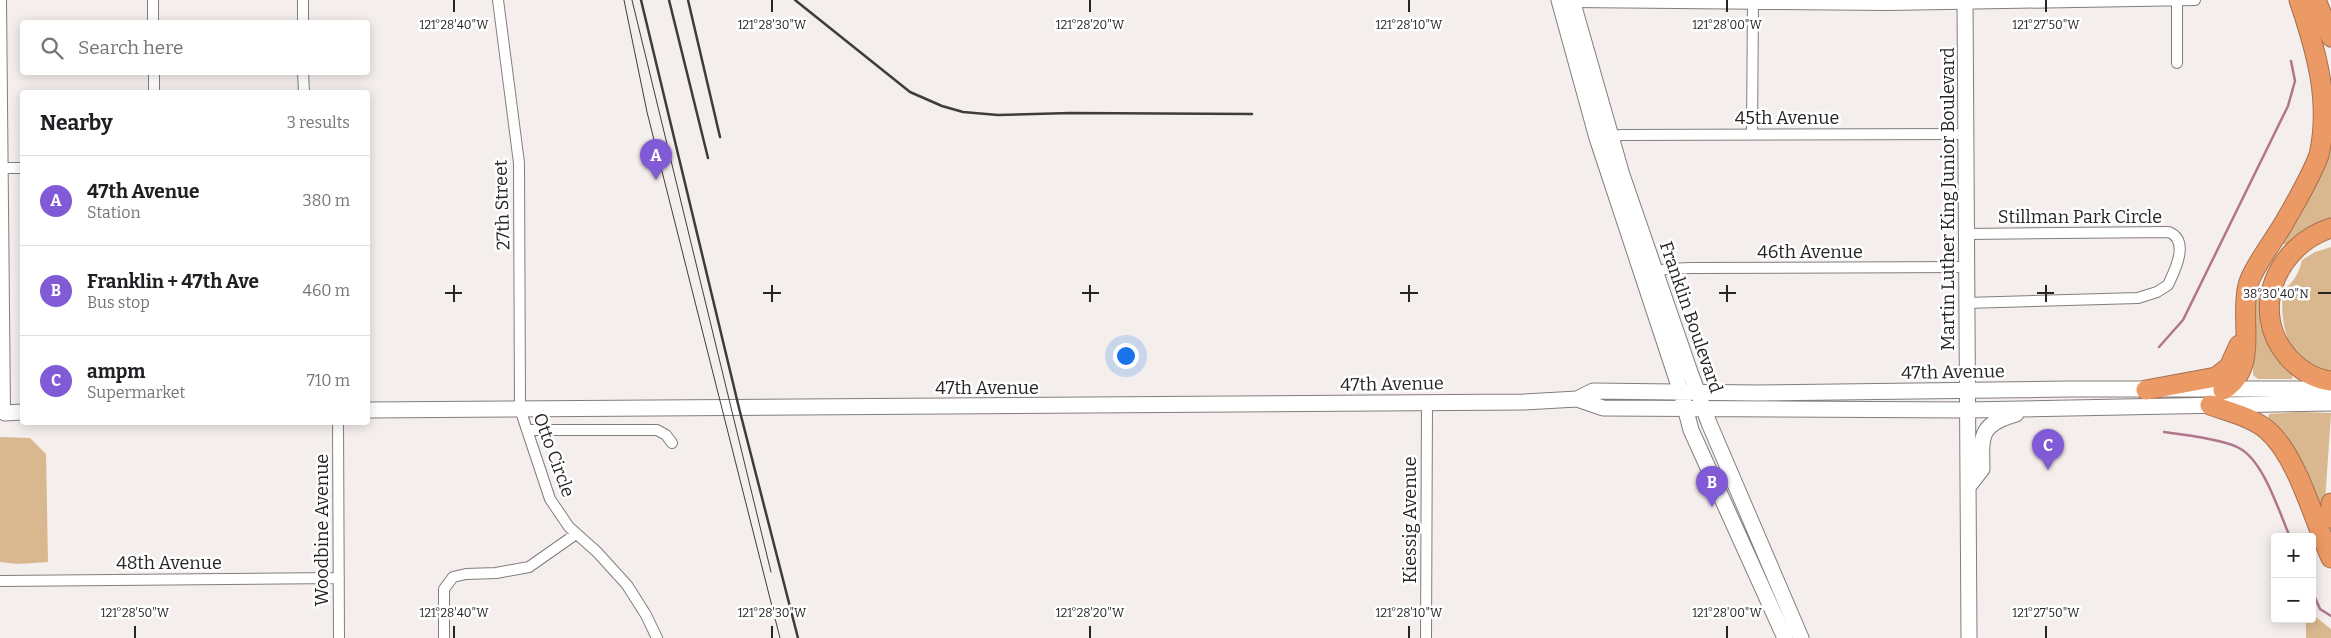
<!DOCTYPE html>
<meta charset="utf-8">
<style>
body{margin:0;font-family:Bitter,serif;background:#f6f6f6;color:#202124}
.controls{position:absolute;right:15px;bottom:15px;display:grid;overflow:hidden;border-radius:5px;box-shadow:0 2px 12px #0003}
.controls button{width:45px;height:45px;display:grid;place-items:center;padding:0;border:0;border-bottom:1px solid #e0e0e0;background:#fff;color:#202124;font:25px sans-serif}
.you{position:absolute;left:1125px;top:355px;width:18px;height:18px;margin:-12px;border:4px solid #fff;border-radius:50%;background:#1a73e8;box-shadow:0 0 0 8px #1a73e833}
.badge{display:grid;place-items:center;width:32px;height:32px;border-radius:50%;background:#815bd5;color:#fff;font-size:16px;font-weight:700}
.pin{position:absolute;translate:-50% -41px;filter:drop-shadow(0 1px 2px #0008)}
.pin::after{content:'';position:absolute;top:26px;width:18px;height:15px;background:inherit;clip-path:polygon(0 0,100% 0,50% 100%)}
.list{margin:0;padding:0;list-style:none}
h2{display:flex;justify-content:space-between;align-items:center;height:65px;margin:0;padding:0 20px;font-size:21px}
h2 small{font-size:16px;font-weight:400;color:#757577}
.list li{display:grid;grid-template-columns:32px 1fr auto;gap:15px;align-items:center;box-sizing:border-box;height:90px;padding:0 20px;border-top:1px solid #e0e0e0}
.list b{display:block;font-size:19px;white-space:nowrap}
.list p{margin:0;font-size:16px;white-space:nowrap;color:#757577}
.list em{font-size:16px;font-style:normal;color:#757577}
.icon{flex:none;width:28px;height:28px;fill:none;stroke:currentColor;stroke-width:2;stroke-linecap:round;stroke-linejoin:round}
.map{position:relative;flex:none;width:2331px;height:638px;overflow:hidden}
.search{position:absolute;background:#fff;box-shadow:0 2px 12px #0003;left:20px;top:20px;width:350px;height:55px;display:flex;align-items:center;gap:12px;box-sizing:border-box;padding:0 18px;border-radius:5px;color:#757577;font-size:19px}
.panel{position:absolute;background:#fff;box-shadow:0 2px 12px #0003;left:20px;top:90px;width:350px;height:335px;border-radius:5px}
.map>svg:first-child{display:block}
.green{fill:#d9b88f}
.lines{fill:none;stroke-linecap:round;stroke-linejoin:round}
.stream{stroke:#b1768e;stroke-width:2.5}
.street-casing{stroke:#837e7d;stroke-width:12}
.secondary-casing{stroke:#837e7d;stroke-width:17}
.highway-casing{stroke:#a6704e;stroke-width:21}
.street{stroke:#fff;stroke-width:10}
.secondary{stroke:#fff;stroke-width:15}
.highway{stroke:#eb9965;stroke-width:19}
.tram{stroke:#3f3c3c;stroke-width:1}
.rail{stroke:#3f3c3c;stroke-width:2.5}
.ticks{fill:none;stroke:#262424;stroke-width:2}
.labels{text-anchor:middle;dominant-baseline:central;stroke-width:5;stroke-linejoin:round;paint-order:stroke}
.street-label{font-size:18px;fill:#262424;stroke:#fff}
.ticks-label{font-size:12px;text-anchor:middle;fill:#262424;stroke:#fff;stroke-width:5;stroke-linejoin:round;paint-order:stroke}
</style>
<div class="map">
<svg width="2331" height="638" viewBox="0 0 2331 638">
<rect width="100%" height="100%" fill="#f4eeec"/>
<path class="green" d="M 2331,95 L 2331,224 L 2287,246 L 2283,243 L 2299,212 Z
M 2331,247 L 2331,373 C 2289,365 2279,328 2283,290 C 2293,284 2300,271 2302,260 L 2315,252 Z
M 2253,297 L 2263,298 L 2294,370 L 2292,379 L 2258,379 L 2253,375 Z
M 2298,412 L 2331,413 L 2324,517 L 2267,423 L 2269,414 Z
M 0,437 L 30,438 L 46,454 L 48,562 L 18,564 L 0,562 Z
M 2312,614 L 2331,629 L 2331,638 L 2306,638 L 2306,619 L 2312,619 Z"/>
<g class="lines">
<path class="stream" d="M 2159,347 L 2183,320 L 2288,106 L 2295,81 L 2291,61
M 2164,432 C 2180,434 2225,440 2239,448 C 2264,461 2279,512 2290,537
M 2312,591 L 2320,609 L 2331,616"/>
<g class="street-casing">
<path id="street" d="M 153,0 L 153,22
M 303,0 L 303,22
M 498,0 L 519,163 L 520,409 L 550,499 L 569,527 L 597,552 L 627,585 L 646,615 L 657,638
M 1573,2 L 1887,5 L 2195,0
M 2177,63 L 2177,0
M 154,72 L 154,92
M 303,72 L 304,92
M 1752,134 L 1753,0
M 1610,137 L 1621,135 L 1965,134
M 0,168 L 22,168
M 1966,234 L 2169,232 C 2190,241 2175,270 2168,285 L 2157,292 L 2138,298 L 1966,303
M 1655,272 L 1666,269 L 1691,268 L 1966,267
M 1,413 L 5,413 L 1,0
M 338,422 L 339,638
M 527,430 L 657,430 L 666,435 L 672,443
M 0,581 L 339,578
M 444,638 L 444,589 L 453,577 L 466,574 L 496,573 L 529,567 L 576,534
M 1426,638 L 1427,402"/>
</g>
<g class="secondary-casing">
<path id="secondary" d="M 1559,0 L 1597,138 L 1681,392 L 1691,430 L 1785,638
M 1572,0 L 1622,175 L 1690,372 L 1709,423 L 1801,638
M 1965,0 L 1969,638
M 1577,399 L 1593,391 L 1757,393 L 2070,389 L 2331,389
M 0,410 L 5,413 L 22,412
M 368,410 L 1524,402 L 1577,399 L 1603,408 L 1968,410 L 2331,403
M 1968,487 L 1982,469 C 1981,435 1980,424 2016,414"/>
</g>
<g class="highway-casing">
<path id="highway" d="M 2316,0 L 2331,37
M 2331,228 C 2277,245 2248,311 2288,357 C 2299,369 2314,379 2331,381
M 2146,390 L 2216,377 L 2229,367 L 2239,345
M 2223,390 C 2260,367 2239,321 2248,285 C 2251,271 2276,237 2284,223 C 2297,200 2310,179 2319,155 C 2331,101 2316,50 2299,0
M 2210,405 C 2229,412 2252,417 2267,430 C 2297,455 2314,521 2331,558
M 2331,503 L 2331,518"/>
</g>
<use href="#street" class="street"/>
<use href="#secondary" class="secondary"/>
<use href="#highway" class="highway"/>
<path class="tram" d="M 624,0 L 647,112 L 780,638
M 632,0 L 771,572"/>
<path class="rail" d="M 641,0 L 739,408 L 798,638
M 669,0 L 708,158
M 688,0 L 720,137
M 795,0 L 910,92 L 942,106 L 963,112 L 998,115 L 1070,113 L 1252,114"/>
</g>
<path class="ticks" d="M 454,0 L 454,12M 772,0 L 772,12M 1090,0 L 1090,12M 1409,0 L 1409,12M 1727,0 L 1727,12M 2046,0 L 2046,12M 454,285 L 454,302M 772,285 L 772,302M 1090,285 L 1090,302M 1409,285 L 1409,302M 1727,285 L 1727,302M 2046,285 L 2046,302M 445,293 L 462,293M 763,293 L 781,293M 1082,293 L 1099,293M 1400,293 L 1418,293M 1719,293 L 1736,293M 2037,293 L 2054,293M 2318,293 L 2331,293M 135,626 L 135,638M 454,626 L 454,638M 772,626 L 772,638M 1090,626 L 1090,638M 1409,626 L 1409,638M 1727,626 L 1727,638M 2046,626 L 2046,638"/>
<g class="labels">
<g class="street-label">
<text x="1787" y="118">45th Avenue</text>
<text transform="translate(1948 199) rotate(-90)">Martin Luther King Junior Boulevard</text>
<text transform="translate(502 205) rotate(-92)">27th Street</text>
<text x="2080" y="217">Stillman Park Circle</text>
<text x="1810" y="252">46th Avenue</text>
<text transform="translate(1691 317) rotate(71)">Franklin Boulevard</text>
<text transform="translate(1953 372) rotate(-1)">47th Avenue</text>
<text transform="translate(1392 384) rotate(-1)">47th Avenue</text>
<text x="987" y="388">47th Avenue</text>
<text transform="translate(554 455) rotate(70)">Otto Circle</text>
<text transform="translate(1410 520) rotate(-90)">Kiessig Avenue</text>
<text transform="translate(322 530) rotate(-90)">Woodbine Avenue</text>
<text x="169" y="563">48th Avenue</text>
</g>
</g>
<g class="ticks-label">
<text x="454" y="29">121°28'40"W</text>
<text x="772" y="29">121°28'30"W</text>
<text x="1090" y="29">121°28'20"W</text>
<text x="1409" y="29">121°28'10"W</text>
<text x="1727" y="29">121°28'00"W</text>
<text x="2046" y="29">121°27'50"W</text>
<text x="2276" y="298">38°30'40"N</text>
<text x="135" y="617">121°28'50"W</text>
<text x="454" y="617">121°28'40"W</text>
<text x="772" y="617">121°28'30"W</text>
<text x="1090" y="617">121°28'20"W</text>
<text x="1409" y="617">121°28'10"W</text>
<text x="1727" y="617">121°28'00"W</text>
<text x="2046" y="617">121°27'50"W</text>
</g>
</svg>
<div class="controls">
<button>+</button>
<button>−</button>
</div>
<div class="you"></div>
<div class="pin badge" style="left:656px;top:180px">A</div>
<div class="pin badge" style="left:1712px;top:507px">B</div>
<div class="pin badge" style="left:2048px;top:470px">C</div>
<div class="search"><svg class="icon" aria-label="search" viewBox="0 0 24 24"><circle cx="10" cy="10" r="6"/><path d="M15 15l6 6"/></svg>Search here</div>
<section class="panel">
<h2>Nearby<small>3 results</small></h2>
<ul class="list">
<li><span class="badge">A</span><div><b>47th Avenue</b><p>Station</p></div><em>380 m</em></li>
<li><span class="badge">B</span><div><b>Franklin + 47th Ave</b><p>Bus stop</p></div><em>460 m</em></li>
<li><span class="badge">C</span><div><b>ampm</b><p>Supermarket</p></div><em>710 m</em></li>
</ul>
</section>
</div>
